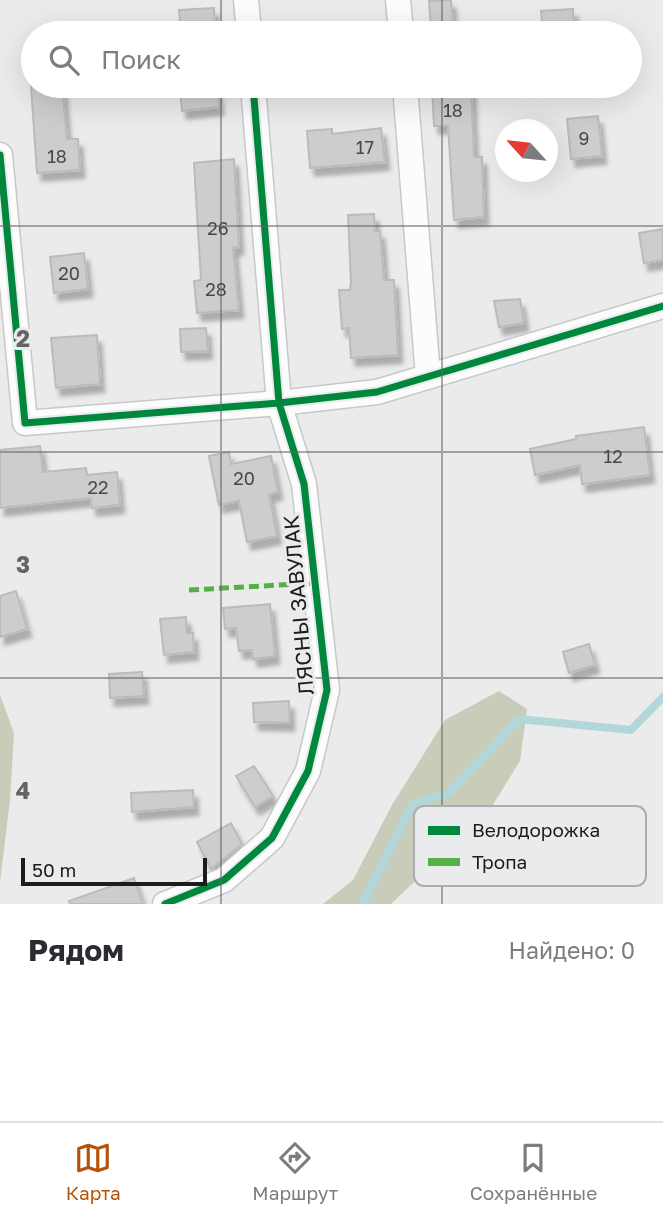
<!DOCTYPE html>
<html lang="ru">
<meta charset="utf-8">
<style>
body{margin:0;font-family:"Golos Text",sans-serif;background:#f2f2f3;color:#2b2b33}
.compass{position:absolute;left:495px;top:119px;width:63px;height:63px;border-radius:50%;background:#fff;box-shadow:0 7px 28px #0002;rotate:297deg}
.scale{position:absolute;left:21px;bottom:18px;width:186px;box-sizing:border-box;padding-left:7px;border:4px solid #1c1c1d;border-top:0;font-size:19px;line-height:24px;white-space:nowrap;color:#1c1c1d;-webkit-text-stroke:5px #eaebed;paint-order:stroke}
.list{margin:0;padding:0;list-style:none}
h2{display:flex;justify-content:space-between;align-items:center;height:91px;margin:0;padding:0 28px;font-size:30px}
h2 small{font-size:23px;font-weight:400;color:#7c7c81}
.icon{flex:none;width:38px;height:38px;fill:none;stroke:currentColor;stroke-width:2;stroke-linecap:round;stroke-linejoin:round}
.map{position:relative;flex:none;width:663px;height:904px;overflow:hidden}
.search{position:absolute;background:#fff;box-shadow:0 7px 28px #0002;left:21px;right:21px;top:21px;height:77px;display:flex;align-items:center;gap:18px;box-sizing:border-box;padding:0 24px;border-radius:38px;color:#7c7c81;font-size:26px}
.sheet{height:217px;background:#fff}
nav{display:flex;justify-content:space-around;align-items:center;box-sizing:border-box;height:98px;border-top:2px solid #e1e1e2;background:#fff;font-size:19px;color:#7c7c81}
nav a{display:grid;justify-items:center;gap:4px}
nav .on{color:#b45309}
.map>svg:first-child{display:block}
.forest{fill:#c7cdb8}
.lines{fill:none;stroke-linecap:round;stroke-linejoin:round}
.stream{stroke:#b2d7db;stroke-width:8}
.building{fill:#cdcdce;stroke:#bbbbbc;stroke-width:2;filter:url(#shadow)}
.minor-casing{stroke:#c7c8c9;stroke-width:27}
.minor{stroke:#fcfcfc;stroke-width:24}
.quiet{stroke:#55b145;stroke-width:5;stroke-dasharray:10 5;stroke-linecap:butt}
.cycleway-casing{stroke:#eaebed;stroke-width:11}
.cycleway{stroke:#00873e;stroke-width:7}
.grid{fill:none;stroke:#646465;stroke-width:2;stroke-opacity:0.55}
.labels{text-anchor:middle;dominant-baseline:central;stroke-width:6;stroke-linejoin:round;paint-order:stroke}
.number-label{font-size:18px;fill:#484849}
.street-label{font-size:21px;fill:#1c1c1d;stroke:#eaebed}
.key{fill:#eaebed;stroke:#acadaf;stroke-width:2}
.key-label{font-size:19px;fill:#1c1c1d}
.grid-label{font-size:23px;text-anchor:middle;font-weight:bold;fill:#646465;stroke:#eaebed;stroke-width:6;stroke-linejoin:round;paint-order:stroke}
</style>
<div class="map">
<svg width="663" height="904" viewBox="0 0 663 904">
<defs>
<filter id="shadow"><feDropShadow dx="4.5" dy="8" stdDeviation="2" flood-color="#0004"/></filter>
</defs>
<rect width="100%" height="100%" fill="#ebebec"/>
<path class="forest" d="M 499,691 L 527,709 L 520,761 L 489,811 L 391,904 L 323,904 L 353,880 L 392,805 L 445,720 Z
M 0,695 L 14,733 L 10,800 L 0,882 Z"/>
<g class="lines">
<path class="stream" d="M 363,904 L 413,804 L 449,793 L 519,719 L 631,730 L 663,697"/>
</g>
<path class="building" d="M 451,0 L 453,25 L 431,27 L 429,1 Z
M 214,8 L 215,33 L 181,33 L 179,10 Z
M 573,9 L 574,33 L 543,33 L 541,11 Z
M 31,86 L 62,86 L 67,139 L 78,139 L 80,170 L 37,173 Z
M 201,86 L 217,86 L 219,107 L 182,111 L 180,88 Z
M 432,86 L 471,86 L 474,157 L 482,157 L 484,217 L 454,220 L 448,126 L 434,126 Z
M 598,116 L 602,156 L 571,159 L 567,119 Z
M 381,128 L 385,162 L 310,168 L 307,131 L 332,129 L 332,134 Z
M 234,159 L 239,247 L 233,248 L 239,310 L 197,313 L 194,281 L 201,280 L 194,163 Z
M 374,214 L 375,231 L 380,231 L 384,280 L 394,280 L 398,355 L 351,358 L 349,328 L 342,329 L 339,290 L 350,290 L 351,282 L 348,215 Z
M 663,229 L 663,260 L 644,263 L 639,233 Z
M 84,253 L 88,289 L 54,293 L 50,257 Z
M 520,299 L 524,323 L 499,327 L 494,301 Z
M 206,328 L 208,351 L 181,352 L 180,329 Z
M 97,335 L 100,384 L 56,388 L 51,338 Z
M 644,427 L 650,475 L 582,484 L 580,465 L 535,475 L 530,449 L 576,439 L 576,436 Z
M 40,446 L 43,472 L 86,468 L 87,475 L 117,472 L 120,505 L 92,508 L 91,498 L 0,508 L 0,450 Z
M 229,452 L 231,464 L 271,456 L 278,492 L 269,494 L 277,536 L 247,542 L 239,501 L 219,505 L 209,456 Z
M 16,591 L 27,629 L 0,637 L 0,596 Z
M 270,604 L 275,656 L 253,659 L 252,650 L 239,651 L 236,628 L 225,629 L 223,608 Z
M 186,617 L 187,633 L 193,633 L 194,652 L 164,655 L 160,619 Z
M 589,644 L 595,665 L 569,673 L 563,652 Z
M 142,672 L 144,696 L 110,698 L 109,674 Z
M 289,701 L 290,723 L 254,722 L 253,703 Z
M 254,766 L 273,796 L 255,807 L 236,776 Z
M 193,790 L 194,807 L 132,812 L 131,793 Z
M 231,823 L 242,844 L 211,869 L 197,842 Z
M 134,878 L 143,904 L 70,904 L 69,901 Z"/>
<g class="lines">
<g class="minor-casing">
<path id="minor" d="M 246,0 L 249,33
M 398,0 L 401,33
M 405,86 L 428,377
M 0,155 L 25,423 L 279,403 L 377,392 L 663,306
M 165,904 L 224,880 L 272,838 L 308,771 L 327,690 L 304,484 L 279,403 L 253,86"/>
</g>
<use href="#minor" class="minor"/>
<path class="quiet" d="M 189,590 L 317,583"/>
<g class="cycleway-casing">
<path id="cycleway" d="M 0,155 L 25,423 L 279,403 L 377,392 L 663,306
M 165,904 L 224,880 L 272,838 L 308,771 L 327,690 L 304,484 L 279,403 L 253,86"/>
</g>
<use href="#cycleway" class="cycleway"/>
</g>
<path class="grid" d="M 221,0 L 221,33M 442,0 L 442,33M 221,86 L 221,904M 442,86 L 442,904M 0,226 L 663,226M 0,452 L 663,452M 0,678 L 663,678"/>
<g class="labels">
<g class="number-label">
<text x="453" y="110">18</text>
<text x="584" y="138">9</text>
<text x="365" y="147">17</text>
<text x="57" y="156">18</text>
<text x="218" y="228">26</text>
<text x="69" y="273">20</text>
<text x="216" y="289">28</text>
<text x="613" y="456">12</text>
<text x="244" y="478">20</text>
<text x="98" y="487">22</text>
</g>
<g class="street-label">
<text transform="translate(298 605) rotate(-95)">ЛЯСНЫ ЗАВУЛАК</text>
</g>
</g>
<rect x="414" y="806" width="232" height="80" rx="10" class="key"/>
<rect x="428" y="826" width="32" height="9" fill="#00873e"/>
<rect x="428" y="858" width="32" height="8" fill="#55b145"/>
<g class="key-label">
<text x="472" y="837">Велодорожка</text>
<text x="472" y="869">Тропа</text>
</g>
<g class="grid-label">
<text x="23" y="347">2</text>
<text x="23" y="573">3</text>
<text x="23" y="799">4</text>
</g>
</svg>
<svg class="compass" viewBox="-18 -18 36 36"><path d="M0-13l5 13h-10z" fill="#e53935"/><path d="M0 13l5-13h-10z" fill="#7c7c81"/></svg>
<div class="scale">50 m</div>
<div class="search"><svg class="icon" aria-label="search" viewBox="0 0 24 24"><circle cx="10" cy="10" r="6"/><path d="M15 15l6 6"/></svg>Поиск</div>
</div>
<section class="sheet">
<h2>Рядом<small>Найдено: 0</small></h2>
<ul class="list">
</ul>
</section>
<nav>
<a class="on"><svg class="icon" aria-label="map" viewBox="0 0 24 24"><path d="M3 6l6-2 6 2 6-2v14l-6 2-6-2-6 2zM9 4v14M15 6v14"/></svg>Карта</a>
<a><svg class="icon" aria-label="directions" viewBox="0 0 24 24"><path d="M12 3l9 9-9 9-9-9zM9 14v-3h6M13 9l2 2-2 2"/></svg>Маршрут</a>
<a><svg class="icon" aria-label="saved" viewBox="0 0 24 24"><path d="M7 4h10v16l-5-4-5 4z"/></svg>Сохранённые</a>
</nav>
